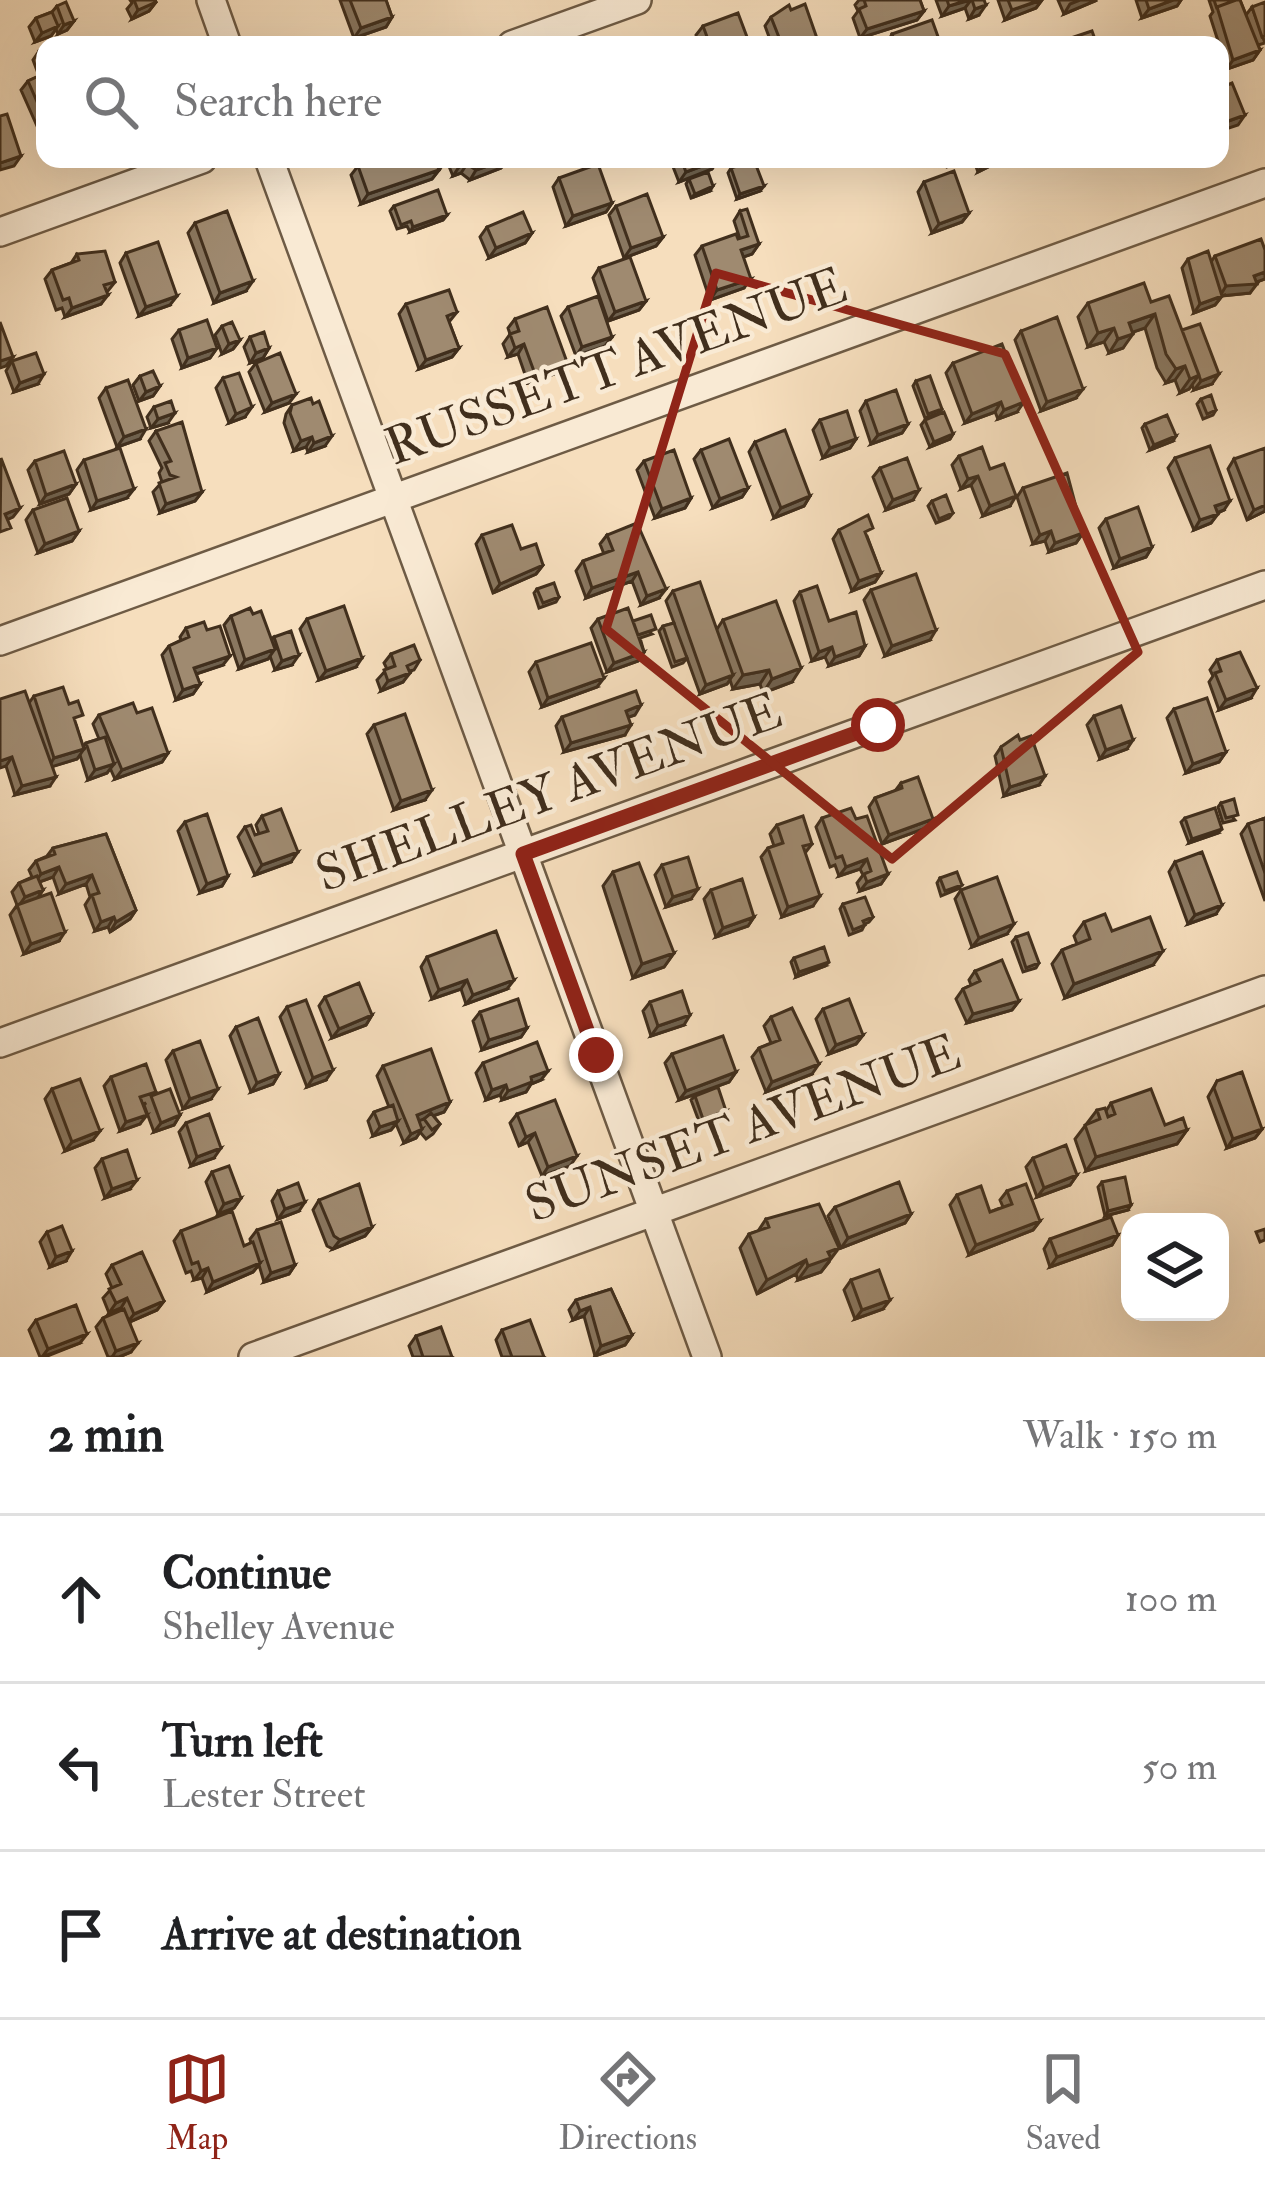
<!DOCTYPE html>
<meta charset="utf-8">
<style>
body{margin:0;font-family:"IM FELL Double Pica",serif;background:#f2f2f2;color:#202124}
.controls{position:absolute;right:36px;bottom:36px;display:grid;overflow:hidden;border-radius:24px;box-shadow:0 12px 48px #0002}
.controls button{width:108px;height:108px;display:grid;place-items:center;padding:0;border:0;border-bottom:3px solid #e0e0e0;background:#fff;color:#202124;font:60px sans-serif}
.stop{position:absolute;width:36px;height:36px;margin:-27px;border:9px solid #8f2418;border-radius:50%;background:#fff}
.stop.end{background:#8f2418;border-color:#fff;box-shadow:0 3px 12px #0008}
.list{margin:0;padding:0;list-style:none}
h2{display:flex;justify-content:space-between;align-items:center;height:156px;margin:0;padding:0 48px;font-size:51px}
h2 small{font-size:39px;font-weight:400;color:#757577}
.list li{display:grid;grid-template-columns:78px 1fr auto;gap:36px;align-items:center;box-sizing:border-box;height:168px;padding:0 48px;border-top:3px solid #e0e0e0}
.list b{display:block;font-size:45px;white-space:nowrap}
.list p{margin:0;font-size:39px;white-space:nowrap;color:#757577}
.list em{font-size:39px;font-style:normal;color:#757577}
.icon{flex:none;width:66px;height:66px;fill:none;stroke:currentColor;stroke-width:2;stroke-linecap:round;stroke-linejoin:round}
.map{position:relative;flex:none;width:1265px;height:1357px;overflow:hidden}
.search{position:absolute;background:#fff;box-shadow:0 12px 48px #0002;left:36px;right:36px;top:36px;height:132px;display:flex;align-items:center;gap:30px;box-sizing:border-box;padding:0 42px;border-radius:24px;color:#757577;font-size:45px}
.sheet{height:660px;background:#fff}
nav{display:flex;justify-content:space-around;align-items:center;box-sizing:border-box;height:168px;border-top:3px solid #e0e0e0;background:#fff;font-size:33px;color:#757577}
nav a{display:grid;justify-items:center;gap:6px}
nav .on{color:#8f2418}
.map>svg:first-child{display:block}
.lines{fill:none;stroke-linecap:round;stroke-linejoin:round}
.street-casing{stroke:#6e5b45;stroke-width:32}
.street{stroke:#f9ead4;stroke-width:27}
.wall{fill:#897760;stroke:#412f1d;stroke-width:3}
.shaded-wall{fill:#6f614e;stroke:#412f1d;stroke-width:3}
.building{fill:#9f8a70;stroke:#412f1d;stroke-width:3}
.route{stroke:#8f2418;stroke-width:15}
.marked{fill:none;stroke:#8f2418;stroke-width:9;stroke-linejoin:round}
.labels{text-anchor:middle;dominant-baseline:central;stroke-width:9;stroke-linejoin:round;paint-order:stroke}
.street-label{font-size:51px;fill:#412f1d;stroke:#f9ead4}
</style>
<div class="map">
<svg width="1265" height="1357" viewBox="0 0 1265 1357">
<rect width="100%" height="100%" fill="#f6debd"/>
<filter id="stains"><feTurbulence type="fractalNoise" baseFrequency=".00167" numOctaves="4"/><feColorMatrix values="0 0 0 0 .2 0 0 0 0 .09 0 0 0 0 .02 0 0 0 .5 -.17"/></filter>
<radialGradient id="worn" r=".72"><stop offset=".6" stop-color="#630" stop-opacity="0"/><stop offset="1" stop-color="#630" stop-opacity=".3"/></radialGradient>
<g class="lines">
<g class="street-casing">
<path id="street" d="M 211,0 L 227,45
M 512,45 L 637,0
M 269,159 L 707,1357
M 0,232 L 202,159
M 0,641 L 1265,183
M 0,1043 L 1265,585
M 253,1357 L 1265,990"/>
</g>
<use href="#street" class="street"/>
</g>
<path class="wall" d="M 130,0 L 155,0 L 156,2 L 149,11 L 132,19 L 127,9 L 132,3 Z
M 340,0 L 386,0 L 392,17 L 386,27 L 354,38 Z
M 859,0 L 920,0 L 924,11 L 917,20 L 860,38 L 853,18 L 858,11 L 855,5 Z
M 936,0 L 984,0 L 979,15 L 969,19 L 965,8 L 942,16 Z
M 998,0 L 1042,0 L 1036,8 L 1005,20 Z
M 1058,0 L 1097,0 L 1064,14 Z
M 1136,0 L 1181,0 L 1177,6 L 1142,18 Z
M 1209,0 L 1240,0 L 1246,15 L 1252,7 L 1265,43 L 1258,45 L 1260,50 L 1253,60 L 1227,69 L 1210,16 L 1213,12 Z
M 57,6 L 74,21 L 67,30 L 58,34 L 56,29 L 51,36 L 35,42 L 29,27 L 36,18 L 52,12 Z
M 791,10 L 819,45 L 772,45 L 765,26 L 771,17 Z
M 703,26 L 750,45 L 699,45 L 696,35 Z
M 892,34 L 941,45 L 886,45 Z
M 45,49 L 45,144 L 21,90 L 28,81 L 39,76 L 33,60 L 39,51 Z
M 446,159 L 507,159 L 501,168 L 470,180 L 461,173 L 453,176 Z
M 670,159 L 718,159 L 712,169 L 679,182 Z
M 973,159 L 996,159 L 990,166 L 978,172 Z
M 358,166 L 439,170 L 432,179 L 361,204 L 351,175 Z
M 731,168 L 760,191 L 737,199 L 728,173 Z
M 559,178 L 612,203 L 606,212 L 566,226 L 553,187 Z
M 689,179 L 710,191 L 691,198 L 686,184 Z
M 924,182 L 969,213 L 962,222 L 932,233 L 918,192 Z
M 394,206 L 447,215 L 443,220 L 410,232 L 407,226 L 397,229 L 390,211 Z
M 616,206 L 663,237 L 656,246 L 624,258 L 609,215 Z
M 740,211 L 759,244 L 752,254 L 743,257 L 744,288 L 710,300 L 695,255 L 702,246 L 740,239 L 734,221 Z
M 195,223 L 246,291 L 214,303 L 188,233 Z
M 487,227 L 532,233 L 525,243 L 489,258 L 480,237 Z
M 1265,250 L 1265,279 L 1256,282 L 1250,293 L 1222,296 L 1215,305 L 1194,313 L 1182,268 L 1188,259 L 1211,262 L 1215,256 Z
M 126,253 L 170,305 L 139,316 L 120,263 Z
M 77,254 L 115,282 L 107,292 L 101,304 L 65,317 L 62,308 L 56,310 L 45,279 L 52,270 L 71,263 Z
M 599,268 L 646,301 L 639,310 L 608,321 L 593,278 Z
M 1151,302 L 1182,330 L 1212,384 L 1194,390 L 1192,385 L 1189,389 L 1180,393 L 1175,380 L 1166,383 L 1157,368 L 1145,328 L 1132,332 L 1123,348 L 1109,353 L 1104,342 L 1088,347 L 1078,317 L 1088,303 Z
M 406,304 L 457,312 L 449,322 L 459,348 L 452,357 L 419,369 L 399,314 Z
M 568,307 L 612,337 L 605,346 L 576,356 L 561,316 Z
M 515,319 L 560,372 L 528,383 L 518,354 L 508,357 L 503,344 L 510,334 L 508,328 Z
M 222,326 L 240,340 L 233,349 L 222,354 L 215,335 Z
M 179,330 L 217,348 L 210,358 L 182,368 L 172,339 Z
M 1021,331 L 1076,398 L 1041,411 L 1015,340 Z
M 250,337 L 269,348 L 263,358 L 250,363 L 244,347 Z
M 12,361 L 38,384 L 14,392 L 6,371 Z
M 256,363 L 289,403 L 265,412 L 249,372 Z
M 953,363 L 1017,412 L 998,419 L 995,412 L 965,423 L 946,373 Z
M 140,376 L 160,386 L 153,396 L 139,401 L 133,385 Z
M 223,378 L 245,417 L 229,423 L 216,388 Z
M 916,381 L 942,409 L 939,413 L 925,418 L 913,386 Z
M 106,388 L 140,439 L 117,447 L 99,398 Z
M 1201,399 L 1216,410 L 1213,415 L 1203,419 L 1197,404 Z
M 866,401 L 908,424 L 902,433 L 871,444 L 860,411 Z
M 292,405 L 325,446 L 308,452 L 306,447 L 294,451 L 284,423 L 286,414 Z
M 154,407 L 168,423 L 151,428 L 147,417 Z
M 820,420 L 856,439 L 850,448 L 823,458 L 813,430 Z
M 925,420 L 953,434 L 950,439 L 930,447 L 921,425 Z
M 1145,424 L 1173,441 L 1150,450 L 1142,428 Z
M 156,431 L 202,492 L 195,501 L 160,513 L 153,492 L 162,482 L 159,473 L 162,468 L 149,441 Z
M 755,442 L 810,496 L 804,506 L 774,518 L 749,452 Z
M 701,450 L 748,488 L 742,497 L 713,508 L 694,459 Z
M 959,456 L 990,469 L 1010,506 L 983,516 L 971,485 L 961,489 L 952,465 Z
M 1175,458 L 1224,510 L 1218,513 L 1211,523 L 1194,530 L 1168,468 Z
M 1234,459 L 1265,511 L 1247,520 L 1228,469 Z
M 84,460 L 127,498 L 91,510 L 77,470 Z
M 35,461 L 76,484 L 69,494 L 40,504 L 28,470 Z
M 644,461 L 691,498 L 685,508 L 655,518 L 637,470 Z
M 880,468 L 913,500 L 886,510 L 873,477 Z
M 1023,488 L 1083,533 L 1076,543 L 1049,552 L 1045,541 L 1033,544 L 1017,497 Z
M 932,501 L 953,513 L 949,518 L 936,523 L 928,506 Z
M 33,510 L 79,531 L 72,541 L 38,553 L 26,520 Z
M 1106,519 L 1152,547 L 1146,557 L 1114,568 L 1099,528 Z
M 839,530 L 867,536 L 881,573 L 875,582 L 852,591 L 833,539 Z
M 482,535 L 521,549 L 543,565 L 536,574 L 493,593 L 476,544 Z
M 607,535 L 659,598 L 641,605 L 632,581 L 586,598 L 576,571 L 583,561 L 604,554 L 600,544 Z
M 537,589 L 559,597 L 556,602 L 539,608 L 534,593 Z
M 871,590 L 930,640 L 885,656 L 864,600 Z
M 673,591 L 717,629 L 723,620 L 792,682 L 763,693 L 760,684 L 733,689 L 730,680 L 727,684 L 700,694 L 687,658 L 683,663 L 672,667 L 659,631 L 663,626 L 674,623 L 666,601 Z
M 800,592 L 829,621 L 865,646 L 859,656 L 829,666 L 825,657 L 812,661 L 794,601 Z
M 253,614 L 271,640 L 274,637 L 292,665 L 275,670 L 270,656 L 268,659 L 239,669 L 224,625 L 231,616 Z
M 307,619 L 356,667 L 319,680 L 300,629 Z
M 598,619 L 633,621 L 652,634 L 640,638 L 644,652 L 638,661 L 607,672 L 591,628 Z
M 186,628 L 223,665 L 196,674 L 200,684 L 193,694 L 176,700 L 162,655 L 169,646 L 181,640 L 180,637 Z
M 391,654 L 420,660 L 414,670 L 409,671 L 403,682 L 381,691 L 377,680 L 387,669 L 384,663 Z
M 1217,660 L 1251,698 L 1219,710 L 1209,682 L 1213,676 L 1210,670 Z
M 536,662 L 597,687 L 542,707 L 529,672 Z
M 34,696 L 76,725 L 83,747 L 86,743 L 99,739 L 93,724 L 99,715 L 137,713 L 168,753 L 162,762 L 115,779 L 110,768 L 107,773 L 88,780 L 80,755 L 77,759 L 53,766 L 50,786 L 15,795 L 6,766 L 29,703 Z
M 1174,709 L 1226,752 L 1219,762 L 1186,773 L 1167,718 Z
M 635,715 L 628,717 L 625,735 L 564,752 L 556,726 L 562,717 Z
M 1094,716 L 1127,749 L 1100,759 L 1087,725 Z
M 374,725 L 425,800 L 394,810 L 367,734 Z
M 1001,747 L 1039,785 L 1004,796 L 995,756 Z
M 901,783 L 926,828 L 882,844 L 869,807 L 875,798 L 895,791 Z
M 1221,803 L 1235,820 L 1223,823 L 1218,807 Z
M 262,816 L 291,862 L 255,875 L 238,837 L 245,827 L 255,835 L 259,834 L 256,825 Z
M 822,818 L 856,819 L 888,874 L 881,884 L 860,891 L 857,883 L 863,875 L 860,869 L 839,876 L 835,865 L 830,867 L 816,827 Z
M 1185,818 L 1218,833 L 1189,843 L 1181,822 Z
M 1265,818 L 1265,901 L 1241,834 L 1248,824 Z
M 185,822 L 228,876 L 222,886 L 200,893 L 178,831 Z
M 777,825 L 812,844 L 805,853 L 813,906 L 782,917 L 761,857 L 768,848 L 774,846 L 770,834 Z
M 106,834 L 136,910 L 130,919 L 110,932 L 108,927 L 95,931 L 85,905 L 90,897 L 86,884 L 59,894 L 53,877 L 39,882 L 43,890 L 38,898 L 59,941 L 24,954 L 10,915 L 17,905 L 12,892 L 19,883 L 32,877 L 29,870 L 36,861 L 47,856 L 53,848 Z
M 1175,862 L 1216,914 L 1188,924 L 1169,872 Z
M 662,865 L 691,899 L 666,907 L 655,875 Z
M 613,872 L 674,953 L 664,967 L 633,978 L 603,886 Z
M 940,878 L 962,885 L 958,889 L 941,896 L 937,883 Z
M 711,890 L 754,917 L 748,926 L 716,937 L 704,899 Z
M 961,890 L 1007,934 L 972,947 L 955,899 Z
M 843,904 L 873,917 L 869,922 L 865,924 L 862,930 L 849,935 L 840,909 Z
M 1084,922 L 1112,931 L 1153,965 L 1065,998 L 1052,964 L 1062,950 L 1077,944 L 1074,936 Z
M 1016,937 L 1039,963 L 1036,968 L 1023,972 L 1012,942 Z
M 427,957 L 507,989 L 466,1004 L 461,989 L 432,999 L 421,967 Z
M 794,958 L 825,966 L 796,977 L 791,962 Z
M 975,971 L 1019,1001 L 1012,1010 L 967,1023 L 956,999 L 963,989 L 971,985 L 969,980 Z
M 325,997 L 372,1015 L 366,1025 L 332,1038 L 319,1006 Z
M 650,1002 L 684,1025 L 651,1036 L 643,1011 Z
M 287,1007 L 326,1080 L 307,1087 L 280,1017 Z
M 823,1009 L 863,1035 L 856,1044 L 829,1054 L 816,1019 Z
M 480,1012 L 527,1028 L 521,1037 L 482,1050 L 473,1021 Z
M 771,1017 L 812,1074 L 766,1092 L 752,1057 L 759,1048 L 771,1043 L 764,1026 Z
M 236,1027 L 279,1074 L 273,1084 L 251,1092 L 230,1036 Z
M 173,1051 L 211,1099 L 183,1109 L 166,1060 Z
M 672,1054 L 736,1072 L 729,1082 L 679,1100 L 665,1063 Z
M 483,1063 L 541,1080 L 531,1084 L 526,1092 L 502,1100 L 500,1095 L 486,1100 L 476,1073 Z
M 383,1066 L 450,1102 L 444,1112 L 433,1116 L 440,1124 L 433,1134 L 426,1139 L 420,1132 L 416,1138 L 404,1143 L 396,1124 L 391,1130 L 373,1136 L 368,1121 L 374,1112 L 389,1107 L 377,1076 Z
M 111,1077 L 156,1092 L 180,1115 L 174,1125 L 154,1132 L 144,1105 L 146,1103 L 143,1104 L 140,1124 L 120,1131 L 104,1086 Z
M 1217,1081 L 1262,1129 L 1255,1138 L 1227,1148 L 1208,1097 Z
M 52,1089 L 93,1140 L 65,1151 L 45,1099 Z
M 695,1096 L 726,1111 L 723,1115 L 700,1124 L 691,1100 Z
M 1111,1103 L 1165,1125 L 1187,1130 L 1177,1144 L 1086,1171 L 1075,1139 L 1097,1110 L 1106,1111 Z
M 517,1114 L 570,1166 L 542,1176 L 528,1142 L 519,1146 L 510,1123 Z
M 186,1123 L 214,1158 L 191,1166 L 179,1132 Z
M 1033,1158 L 1077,1175 L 1070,1185 L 1037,1197 L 1026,1167 Z
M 102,1159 L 130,1189 L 105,1198 L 95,1168 Z
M 212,1172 L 241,1198 L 234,1208 L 218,1214 L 206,1182 Z
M 1102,1182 L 1128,1210 L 1105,1216 L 1098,1187 Z
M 278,1191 L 299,1211 L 278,1219 L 272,1201 Z
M 1007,1191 L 1040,1221 L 1033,1230 L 969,1255 L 950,1205 L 957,1195 L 990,1212 L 1003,1207 L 1000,1200 Z
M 319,1200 L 372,1227 L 365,1236 L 333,1249 L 327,1246 L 313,1210 Z
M 835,1207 L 911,1214 L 905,1223 L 841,1248 L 828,1216 Z
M 766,1219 L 829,1262 L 821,1272 L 798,1280 L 796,1274 L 757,1294 L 740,1248 L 749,1234 L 758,1231 Z
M 257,1230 L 295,1265 L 289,1274 L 264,1282 L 259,1265 L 253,1272 L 207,1292 L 202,1278 L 194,1280 L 191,1271 L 186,1273 L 174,1241 L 181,1231 L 244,1246 L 251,1243 L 250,1239 Z
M 47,1232 L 66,1261 L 50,1267 L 40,1242 Z
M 1118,1235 L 1112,1245 L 1050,1267 L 1044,1249 L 1050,1239 Z
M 112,1265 L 164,1301 L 157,1310 L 130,1322 L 131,1352 L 119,1357 L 108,1357 L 96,1327 L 103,1318 L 122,1310 L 121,1308 L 109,1313 L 103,1298 L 112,1288 L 106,1274 Z
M 851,1280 L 883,1309 L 855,1319 L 844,1290 Z
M 611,1289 L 632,1335 L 625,1345 L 595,1356 L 584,1316 L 573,1320 L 569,1310 L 576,1300 Z
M 36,1320 L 80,1343 L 45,1357 L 40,1357 L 29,1330 Z
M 502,1330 L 544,1357 L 502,1357 L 496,1340 Z
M 416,1336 L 452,1357 L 413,1357 L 409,1346 Z"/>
<path class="shaded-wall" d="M 971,0 L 965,8 L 942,16 L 949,6 Z
M 1042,0 L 1036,8 L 1005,20 L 1012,10 Z
M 1080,0 L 1097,0 L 1064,14 L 1070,4 Z
M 1173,0 L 1181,0 L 1177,6 L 1142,18 L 1149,9 Z
M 156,2 L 149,11 L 132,19 L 138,10 Z
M 986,5 L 979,15 L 969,19 L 975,9 Z
M 924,11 L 917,20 L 860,38 L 867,29 Z
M 392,17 L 386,27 L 354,38 L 361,28 Z
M 74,21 L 67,30 L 58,34 L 64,25 Z
M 58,26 L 51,36 L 35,42 L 42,33 Z
M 1260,50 L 1253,60 L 1227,69 L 1233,60 Z
M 1245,115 L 1238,125 L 1220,131 L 1220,124 Z
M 21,156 L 14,166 L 0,170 L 0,163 Z
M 507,159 L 501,168 L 470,180 L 476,170 Z
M 953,159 L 967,159 L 949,166 Z
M 992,159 L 996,159 L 990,166 L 978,172 L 984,162 Z
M 718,160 L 712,169 L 679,182 L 686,172 Z
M 467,164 L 461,173 L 453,176 L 459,167 Z
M 439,170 L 432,179 L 361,204 L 368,194 Z
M 713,186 L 710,191 L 691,198 L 695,194 Z
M 764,186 L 760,191 L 737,199 L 740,194 Z
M 612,203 L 606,212 L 566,226 L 573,216 Z
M 969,213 L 962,222 L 932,233 L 939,224 Z
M 447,215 L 443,220 L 410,232 L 413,227 Z
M 532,233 L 525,243 L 489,258 L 496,248 Z
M 663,237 L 656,246 L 624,258 L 631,248 Z
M 759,244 L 752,254 L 735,260 L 741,250 Z
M 1265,272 L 1265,279 L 1251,284 L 1257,284 L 1250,293 L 1220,296 L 1226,286 Z
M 751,279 L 744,288 L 710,300 L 717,290 Z
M 253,281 L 246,291 L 214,303 L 220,293 Z
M 108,295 L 101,304 L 65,317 L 72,308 Z
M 177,296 L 170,305 L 139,316 L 146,307 Z
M 1222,296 L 1215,305 L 1194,313 L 1200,304 Z
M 646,301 L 639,310 L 608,321 L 615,312 Z
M 1155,314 L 1145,328 L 1119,337 L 1129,323 Z
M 1114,328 L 1104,342 L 1088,347 L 1098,333 Z
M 1133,334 L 1123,348 L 1109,353 L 1118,339 Z
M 612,337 L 605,346 L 576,356 L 582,347 Z
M 240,340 L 233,349 L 222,354 L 229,344 Z
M 524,344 L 518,354 L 508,357 L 515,348 Z
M 217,348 L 210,358 L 182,368 L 188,358 Z
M 269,348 L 263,358 L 250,363 L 256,353 Z
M 459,348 L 452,357 L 419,369 L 426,360 Z
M 13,357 L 6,366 L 0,368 L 0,361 Z
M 567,362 L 560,372 L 528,383 L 535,374 Z
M 1185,366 L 1175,380 L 1166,383 L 1176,369 Z
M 44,374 L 38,384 L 14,392 L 20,383 Z
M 1219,374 L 1212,384 L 1194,390 L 1201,381 Z
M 1199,375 L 1189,389 L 1180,393 L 1190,379 Z
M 160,386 L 153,396 L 139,401 L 146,392 Z
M 1083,389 L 1076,398 L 1041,411 L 1047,402 Z
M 296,394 L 289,403 L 265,412 L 272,403 Z
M 1001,402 L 995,412 L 965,423 L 972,414 Z
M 1024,402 L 1017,412 L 998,419 L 1004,410 Z
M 252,407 L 245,417 L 229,423 L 236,414 Z
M 175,413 L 168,423 L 151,428 L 158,419 Z
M 908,424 L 902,433 L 871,444 L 878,435 Z
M 146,429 L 140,439 L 117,447 L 124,437 Z
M 953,434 L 950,439 L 930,447 L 934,442 Z
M 332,436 L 325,446 L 308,452 L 314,443 Z
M 1176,436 L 1173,441 L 1150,450 L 1154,445 Z
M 312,437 L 306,447 L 294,451 L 301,441 Z
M 856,439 L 850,448 L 823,458 L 830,448 Z
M 978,476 L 971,485 L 961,489 L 968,479 Z
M 76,484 L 69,494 L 40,504 L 46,495 Z
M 748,488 L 742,497 L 713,508 L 720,499 Z
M 134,489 L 127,498 L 91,510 L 97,501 Z
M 919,490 L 913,500 L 886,510 L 893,500 Z
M 202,492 L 195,501 L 160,513 L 166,504 Z
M 810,496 L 804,506 L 774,518 L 781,508 Z
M 1016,496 L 1010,506 L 983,516 L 990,506 Z
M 691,498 L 685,508 L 655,518 L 662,509 Z
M 1230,501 L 1224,510 L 1209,516 L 1215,506 Z
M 1265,505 L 1265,511 L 1247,520 L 1254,510 Z
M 20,508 L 13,517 L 0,523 L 5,514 Z
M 1218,514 L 1211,523 L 1194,530 L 1200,520 Z
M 79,531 L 72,541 L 38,553 L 45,544 Z
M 1051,531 L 1045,541 L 1033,544 L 1040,535 Z
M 1083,533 L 1076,543 L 1049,552 L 1055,543 Z
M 1152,547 L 1146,557 L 1114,568 L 1120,559 Z
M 543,565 L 536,574 L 493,593 L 500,584 Z
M 638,572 L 632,581 L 586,598 L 592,588 Z
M 881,573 L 875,582 L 852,591 L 859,581 Z
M 666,589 L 659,598 L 641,605 L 647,596 Z
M 936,630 L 930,640 L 885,656 L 892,646 Z
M 865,646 L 859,656 L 829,666 L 835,657 Z
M 832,647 L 825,657 L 812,661 L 819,652 Z
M 275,649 L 268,659 L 239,669 L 245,660 Z
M 644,652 L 638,661 L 607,672 L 614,663 Z
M 299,655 L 292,665 L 275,670 L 282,661 Z
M 230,656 L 223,665 L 187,677 L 194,668 Z
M 362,658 L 356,667 L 319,680 L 326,671 Z
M 801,668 L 792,682 L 763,693 L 772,679 Z
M 769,670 L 760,684 L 733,689 L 743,675 Z
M 410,673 L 403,682 L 381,691 L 388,681 Z
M 733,675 L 727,684 L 700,694 L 706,685 Z
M 604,678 L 597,687 L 542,707 L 548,698 Z
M 200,684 L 193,694 L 176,700 L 183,690 Z
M 1257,688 L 1251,698 L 1219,710 L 1226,700 Z
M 641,705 L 635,715 L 620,720 L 626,711 Z
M 631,725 L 625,735 L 564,752 L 571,743 Z
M 1133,740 L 1127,749 L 1100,759 L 1106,750 Z
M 84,749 L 77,759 L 48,768 L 54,758 Z
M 1226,752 L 1219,762 L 1186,773 L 1193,764 Z
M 168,753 L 162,762 L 115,779 L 122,770 Z
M 12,757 L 6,766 L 0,768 L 0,761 Z
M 114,764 L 107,773 L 88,780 L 95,770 Z
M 1045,776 L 1039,785 L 1004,796 L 1010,787 Z
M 56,777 L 50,786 L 15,795 L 22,786 Z
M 432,790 L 425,800 L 394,810 L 401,801 Z
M 933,819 L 926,828 L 882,844 L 889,835 Z
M 1222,829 L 1218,833 L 1189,843 L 1192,839 Z
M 298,852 L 291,862 L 255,875 L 262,865 Z
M 867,859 L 860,869 L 839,876 L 846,867 Z
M 59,867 L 53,877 L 34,884 L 41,874 Z
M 888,874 L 881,884 L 860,891 L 867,882 Z
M 92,875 L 86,884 L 59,894 L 66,884 Z
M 228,876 L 222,886 L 200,893 L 207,884 Z
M 698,889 L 691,899 L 666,907 L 673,897 Z
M 43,890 L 36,900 L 18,907 L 25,897 Z
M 820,896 L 813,906 L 782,917 L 788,907 Z
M 1222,905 L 1216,914 L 1188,924 L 1195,915 Z
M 136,910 L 130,919 L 110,932 L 116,922 Z
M 114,917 L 108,927 L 95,931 L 101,922 Z
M 754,917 L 748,926 L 716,937 L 723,928 Z
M 1014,924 L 1007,934 L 972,947 L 979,938 Z
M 65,932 L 59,941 L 24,954 L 31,944 Z
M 1163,951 L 1153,965 L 1065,998 L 1074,984 Z
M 674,953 L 664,967 L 633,978 L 642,964 Z
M 829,962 L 825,966 L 796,977 L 799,972 Z
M 467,980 L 461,989 L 432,999 L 439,990 Z
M 514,980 L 507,989 L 466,1004 L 473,995 Z
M 1019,1001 L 1012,1010 L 967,1023 L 973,1014 Z
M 372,1015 L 366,1025 L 332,1038 L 339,1029 Z
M 690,1015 L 684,1025 L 651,1036 L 658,1026 Z
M 527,1028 L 521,1037 L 482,1050 L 489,1040 Z
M 863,1035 L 856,1044 L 829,1054 L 836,1045 Z
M 819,1064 L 812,1074 L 766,1092 L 772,1082 Z
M 333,1070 L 326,1080 L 307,1087 L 313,1078 Z
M 548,1071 L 541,1080 L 531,1084 L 526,1092 L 502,1100 L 508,1091 L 531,1077 Z
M 736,1072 L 729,1082 L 679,1100 L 686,1091 Z
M 279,1074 L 273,1084 L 251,1092 L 257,1083 Z
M 506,1085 L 500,1095 L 486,1100 L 492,1090 Z
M 218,1089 L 211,1099 L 183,1109 L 190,1099 Z
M 450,1102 L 444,1112 L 410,1124 L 417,1115 Z
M 726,1111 L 723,1115 L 700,1124 L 703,1119 Z
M 147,1115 L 140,1124 L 120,1131 L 126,1122 Z
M 180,1115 L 174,1125 L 154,1132 L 161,1123 Z
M 398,1121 L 391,1130 L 373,1136 L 380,1127 Z
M 422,1129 L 416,1138 L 404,1143 L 411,1134 Z
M 1262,1129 L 1255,1138 L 1227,1148 L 1233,1139 Z
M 1187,1130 L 1177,1144 L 1086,1171 L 1096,1157 Z
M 100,1131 L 93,1140 L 65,1151 L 72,1142 Z
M 535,1133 L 528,1142 L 519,1146 L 526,1137 Z
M 221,1148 L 214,1158 L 191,1166 L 197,1157 Z
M 577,1156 L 570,1166 L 542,1176 L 548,1167 Z
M 1077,1175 L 1070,1185 L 1037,1197 L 1044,1188 Z
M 137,1180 L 130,1189 L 105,1198 L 112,1189 Z
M 241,1198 L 234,1208 L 218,1214 L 224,1204 Z
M 305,1202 L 299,1211 L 278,1219 L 285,1209 Z
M 1131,1205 L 1128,1210 L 1105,1216 L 1108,1211 Z
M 911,1214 L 905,1223 L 841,1248 L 848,1238 Z
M 1040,1221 L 1033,1230 L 969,1255 L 976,1245 Z
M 372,1227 L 365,1236 L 333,1249 L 340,1240 Z
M 1118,1235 L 1112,1245 L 1050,1267 L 1057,1257 Z
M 839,1248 L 821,1272 L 798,1280 L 808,1266 L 828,1252 Z
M 72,1251 L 66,1261 L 50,1267 L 56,1257 Z
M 806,1260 L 796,1274 L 757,1294 L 767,1280 Z
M 260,1263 L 253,1272 L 207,1292 L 213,1282 Z
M 295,1265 L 289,1274 L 264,1282 L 271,1273 Z
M 208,1268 L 202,1278 L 194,1280 L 201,1271 Z
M 127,1298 L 121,1308 L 109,1313 L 116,1303 Z
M 890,1300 L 883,1309 L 855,1319 L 862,1310 Z
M 164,1301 L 157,1310 L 127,1323 L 134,1314 Z
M 590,1307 L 584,1316 L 573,1320 L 580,1311 Z
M 87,1334 L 80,1343 L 42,1357 L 48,1349 Z
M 632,1335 L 625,1345 L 595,1356 L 601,1346 Z
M 138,1343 L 131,1352 L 119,1357 L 112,1357 L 116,1351 Z"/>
<path class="building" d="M 134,0 L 155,0 L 156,2 L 138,10 Z
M 350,0 L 386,0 L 392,17 L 361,28 Z
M 864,0 L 920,0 L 924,11 L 867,29 L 859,9 L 866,6 Z
M 947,0 L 968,0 L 949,6 Z
M 972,0 L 984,0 L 986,5 L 975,9 Z
M 1008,0 L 1040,0 L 1012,10 Z
M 1146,0 L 1173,0 L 1149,9 Z
M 1214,0 L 1236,0 L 1217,7 L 1217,9 Z
M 1236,0 L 1240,0 L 1260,50 L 1233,60 L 1217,7 Z
M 66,2 L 74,21 L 64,25 L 57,6 Z
M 1265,2 L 1265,36 L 1262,37 L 1252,7 Z
M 805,4 L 819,44 L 782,45 L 771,17 L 789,5 L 791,10 Z
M 52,12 L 58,26 L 42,33 L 36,18 Z
M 738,13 L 750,45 L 710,45 L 703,26 Z
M 932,20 L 941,45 L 896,45 L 892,34 Z
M 1092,31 L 1097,45 L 1050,45 Z
M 184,40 L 186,45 L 168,45 Z
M 45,49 L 45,66 L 39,51 Z
M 45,73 L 45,120 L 28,81 Z
M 1220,73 L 1225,86 L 1232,83 L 1245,115 L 1220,124 Z
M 7,114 L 21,156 L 0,163 L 0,116 Z
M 370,159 L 435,159 L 439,170 L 368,194 L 358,166 Z
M 456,159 L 507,159 L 476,170 L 467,164 L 459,167 Z
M 681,159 L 718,159 L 718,160 L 686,172 Z
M 754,160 L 764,186 L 740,194 L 731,168 Z
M 598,164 L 612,203 L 573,216 L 559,178 Z
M 954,171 L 969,213 L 939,224 L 924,182 Z
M 708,172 L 713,186 L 695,194 L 689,179 Z
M 438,190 L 447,215 L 413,227 L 411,221 L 401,225 L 394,206 Z
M 647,194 L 663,237 L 631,248 L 616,206 Z
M 747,209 L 759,244 L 741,250 L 751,279 L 717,290 L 702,246 L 736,234 L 738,239 L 748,236 L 740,211 Z
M 227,211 L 253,281 L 220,293 L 195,223 Z
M 523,212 L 532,233 L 496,248 L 487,227 Z
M 1261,239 L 1265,250 L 1265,272 L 1254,276 L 1257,284 L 1226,286 L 1215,256 Z
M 158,242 L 177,296 L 146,307 L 126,253 Z
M 105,251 L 115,282 L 104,285 L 108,295 L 72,308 L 69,298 L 63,300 L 52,270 L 79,260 L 77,254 Z
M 1208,251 L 1222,296 L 1200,304 L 1188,259 Z
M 630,257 L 646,301 L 615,312 L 599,268 Z
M 1144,283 L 1151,302 L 1169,296 L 1199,375 L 1190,379 L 1185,366 L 1176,369 L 1166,354 L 1155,314 L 1129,323 L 1133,334 L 1118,339 L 1114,328 L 1098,333 L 1088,303 Z
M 449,290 L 457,312 L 447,316 L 459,348 L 426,360 L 406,304 Z
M 598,296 L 612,337 L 582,347 L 568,307 Z
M 547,307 L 567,362 L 535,374 L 524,344 L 515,348 L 510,334 L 519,331 L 515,319 Z
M 1057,317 L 1083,389 L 1047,402 L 1021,331 Z
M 207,320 L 217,348 L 188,358 L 179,330 Z
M 0,322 L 13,357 L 0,361 Z
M 232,322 L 240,340 L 229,344 L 222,326 Z
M 1200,324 L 1219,374 L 1201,381 L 1182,330 Z
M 264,332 L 269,348 L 256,353 L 250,337 Z
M 1002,344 L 1024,402 L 1004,410 L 1001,402 L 972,414 L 953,363 Z
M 36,353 L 44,374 L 20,383 L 12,361 Z
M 280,353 L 296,394 L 272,403 L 256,363 Z
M 153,371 L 160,386 L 146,392 L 140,376 Z
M 239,373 L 252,407 L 236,414 L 223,378 Z
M 930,376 L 942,409 L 928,414 L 916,381 Z
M 128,380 L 146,429 L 124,437 L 106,388 Z
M 896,390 L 908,424 L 878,435 L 866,401 Z
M 1211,395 L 1216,410 L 1207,414 L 1201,399 Z
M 311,398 L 313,404 L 319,401 L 332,436 L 314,443 L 312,437 L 301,441 L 290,413 L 292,405 Z
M 171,401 L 175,413 L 158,419 L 154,407 Z
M 847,411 L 856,439 L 830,448 L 820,420 Z
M 944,412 L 953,434 L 934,442 L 925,420 Z
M 1167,415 L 1176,436 L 1154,445 L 1145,424 Z
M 182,422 L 202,492 L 166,504 L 159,483 L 176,477 L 170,475 L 165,463 L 171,461 L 156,431 Z
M 785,430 L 810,496 L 781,508 L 755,442 Z
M 729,439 L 748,488 L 720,499 L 701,450 Z
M 1210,446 L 1230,501 L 1215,506 L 1218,514 L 1200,520 L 1175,458 Z
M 982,447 L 990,469 L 1004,464 L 1016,496 L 990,506 L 978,476 L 968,479 L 959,456 Z
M 120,448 L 134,489 L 97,501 L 84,460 Z
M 1265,448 L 1265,505 L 1254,510 L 1234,459 Z
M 674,450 L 691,498 L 662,509 L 644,461 Z
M 64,451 L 76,484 L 46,495 L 35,461 Z
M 1,458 L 20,508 L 5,514 L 11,528 L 0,532 Z
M 907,458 L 919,490 L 893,500 L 880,468 Z
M 1067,473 L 1083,533 L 1055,543 L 1051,531 L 1040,535 L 1023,488 Z
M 946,495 L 953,513 L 939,519 L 932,501 Z
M 67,498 L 79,531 L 45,544 L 33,510 Z
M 1138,507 L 1152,547 L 1120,559 L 1106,519 Z
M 868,515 L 873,528 L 865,532 L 881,573 L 859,581 L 839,530 Z
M 637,523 L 666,589 L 647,596 L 638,572 L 592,588 L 583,561 L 613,550 L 607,535 Z
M 512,525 L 521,549 L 536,544 L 543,565 L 500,584 L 482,535 Z
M 916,574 L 936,630 L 892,646 L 871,590 Z
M 700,582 L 733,675 L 706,685 L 673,591 Z
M 554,583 L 559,597 L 543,603 L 537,589 Z
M 817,586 L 829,621 L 856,612 L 865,646 L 835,657 L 832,647 L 819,652 L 800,592 Z
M 776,601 L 801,668 L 772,679 L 769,670 L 743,675 L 723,620 Z
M 344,606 L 362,658 L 326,671 L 307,619 Z
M 250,608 L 253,614 L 261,611 L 275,649 L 245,660 L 231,616 Z
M 628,608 L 644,652 L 614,663 L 598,619 Z
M 651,615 L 656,629 L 638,635 L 633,621 Z
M 204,622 L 207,630 L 220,626 L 230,656 L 194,668 L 200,684 L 183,690 L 169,646 L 189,637 L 186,628 Z
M 674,623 L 687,658 L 675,662 L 663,626 Z
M 291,631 L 299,655 L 282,661 L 274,637 Z
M 591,643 L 604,678 L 548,698 L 536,662 Z
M 414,645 L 420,660 L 407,666 L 410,673 L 388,681 L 384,670 L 395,666 L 391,654 Z
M 1240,652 L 1257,688 L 1226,700 L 1215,673 L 1221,671 L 1217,660 Z
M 63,687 L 69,704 L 78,701 L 83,715 L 74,718 L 84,749 L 54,758 L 34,696 Z
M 25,691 L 56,777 L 22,786 L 12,757 L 0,761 L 0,699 Z
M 636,691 L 641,705 L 626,711 L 631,725 L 571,743 L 562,717 Z
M 1207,698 L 1226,752 L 1193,764 L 1174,709 Z
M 133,703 L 137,713 L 152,708 L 168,753 L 122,770 L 99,715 Z
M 1121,706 L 1133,740 L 1106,750 L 1094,716 Z
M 405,714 L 432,790 L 401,801 L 374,725 Z
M 1018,735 L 1020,740 L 1031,736 L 1045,776 L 1010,787 L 1001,747 Z
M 105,737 L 114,764 L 95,770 L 86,743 Z
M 918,777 L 933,819 L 889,835 L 875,798 L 902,788 L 901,783 Z
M 1234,799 L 1238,815 L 1226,818 L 1221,803 Z
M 851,808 L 856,819 L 867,816 L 888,874 L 867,882 L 864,874 L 871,871 L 867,859 L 846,867 L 842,856 L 836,858 L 822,818 Z
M 1215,808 L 1222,829 L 1192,839 L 1185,818 Z
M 281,809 L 298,852 L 262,865 L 245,827 L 251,825 L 255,835 L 268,831 L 262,816 Z
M 207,814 L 228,876 L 207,884 L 185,822 Z
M 803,816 L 812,844 L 803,846 L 820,896 L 788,907 L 768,848 L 783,843 L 777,825 Z
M 1265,818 L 1265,873 L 1248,824 Z
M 106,834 L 136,910 L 116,922 L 114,917 L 101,922 L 92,895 L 99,893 L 92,875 L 66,884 L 59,867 L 41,874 L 36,861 L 55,854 L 53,848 Z
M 1202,852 L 1222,905 L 1195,915 L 1175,862 Z
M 688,857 L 698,889 L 673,897 L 662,865 Z
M 639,863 L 674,953 L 642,964 L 613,872 Z
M 957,872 L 962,885 L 945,891 L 940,878 Z
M 37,876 L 43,890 L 25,897 L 19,883 Z
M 997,877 L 1014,924 L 979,938 L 961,890 Z
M 742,879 L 754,917 L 723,928 L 711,890 Z
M 51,893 L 65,932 L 31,944 L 17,905 Z
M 865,897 L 873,917 L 863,921 L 865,925 L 853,930 L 843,904 Z
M 1105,914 L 1112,931 L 1150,917 L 1163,951 L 1074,984 L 1062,950 L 1090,939 L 1084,922 Z
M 496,931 L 514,980 L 473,995 L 467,980 L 439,990 L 427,957 Z
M 1028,933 L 1039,963 L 1026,968 L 1016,937 Z
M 824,947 L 829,962 L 799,972 L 794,958 Z
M 1002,960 L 1019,1001 L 973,1014 L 963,989 L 980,981 L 975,971 Z
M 359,983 L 372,1015 L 339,1029 L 325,997 Z
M 682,991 L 690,1015 L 658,1026 L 650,1002 Z
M 518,999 L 527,1028 L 489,1040 L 480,1012 Z
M 849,999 L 863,1035 L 836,1045 L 823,1009 Z
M 306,1000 L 333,1070 L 313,1078 L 287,1007 Z
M 792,1008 L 819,1064 L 772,1082 L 759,1048 L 780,1040 L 771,1017 Z
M 258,1018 L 279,1074 L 257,1083 L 236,1027 Z
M 723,1036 L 736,1072 L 686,1091 L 672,1054 Z
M 200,1041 L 218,1089 L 190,1099 L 173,1051 Z
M 537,1042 L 548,1071 L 531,1077 L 532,1082 L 508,1091 L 506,1085 L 492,1090 L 483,1063 Z
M 431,1049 L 450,1102 L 417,1115 L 422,1129 L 411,1134 L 383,1066 Z
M 146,1064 L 156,1092 L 140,1097 L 147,1115 L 126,1122 L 111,1077 Z
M 1242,1072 L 1262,1129 L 1233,1139 L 1214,1088 L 1217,1081 Z
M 80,1079 L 100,1131 L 72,1142 L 52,1089 Z
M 718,1087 L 726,1111 L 703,1119 L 695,1096 Z
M 170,1089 L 180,1115 L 161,1123 L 151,1096 Z
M 1151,1089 L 1165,1125 L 1183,1118 L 1187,1130 L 1096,1157 L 1085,1125 L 1100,1119 L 1097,1110 L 1105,1108 L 1108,1117 L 1115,1114 L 1111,1103 Z
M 555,1100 L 577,1156 L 548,1167 L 535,1133 L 526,1137 L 517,1114 Z
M 393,1105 L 398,1121 L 380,1127 L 374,1112 Z
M 431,1113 L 440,1124 L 432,1130 L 424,1119 Z
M 209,1114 L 221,1148 L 197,1157 L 186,1123 Z
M 1066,1145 L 1077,1175 L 1044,1188 L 1033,1158 Z
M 127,1150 L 137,1180 L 112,1189 L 102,1159 Z
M 229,1166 L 241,1198 L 224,1204 L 212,1172 Z
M 1125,1177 L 1131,1205 L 1108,1211 L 1102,1182 Z
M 899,1182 L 911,1214 L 848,1238 L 835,1207 Z
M 298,1183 L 305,1202 L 285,1209 L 278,1191 Z
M 359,1184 L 372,1227 L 340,1240 L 334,1236 L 319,1200 Z
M 1026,1184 L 1040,1221 L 976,1245 L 957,1195 L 981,1186 L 990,1212 L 1012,1204 L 1007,1191 Z
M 819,1204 L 839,1248 L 828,1252 L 831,1258 L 808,1266 L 806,1260 L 767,1280 L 749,1234 L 769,1227 L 766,1219 Z
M 232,1211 L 244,1246 L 253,1242 L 260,1263 L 213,1282 L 208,1268 L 201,1271 L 198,1262 L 192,1264 L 181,1231 Z
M 1111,1217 L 1118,1235 L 1057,1257 L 1050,1239 Z
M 281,1222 L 295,1265 L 271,1273 L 257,1230 Z
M 62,1226 L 72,1251 L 56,1257 L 47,1232 Z
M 1265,1229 L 1265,1240 L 1260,1242 L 1256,1232 Z
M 142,1252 L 164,1301 L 134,1314 L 127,1298 L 116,1303 L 109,1289 L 121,1284 L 112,1265 Z
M 879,1270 L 890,1300 L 862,1310 L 851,1280 Z
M 611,1289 L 632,1335 L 601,1346 L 590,1307 L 580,1311 L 576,1300 Z
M 76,1305 L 87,1334 L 48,1349 L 36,1320 Z
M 124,1309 L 138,1343 L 116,1351 L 103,1318 Z
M 530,1320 L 544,1357 L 512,1357 L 502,1330 Z
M 441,1327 L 452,1357 L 423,1357 L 416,1336 Z"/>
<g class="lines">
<path class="route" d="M 596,1055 L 523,854 L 878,725"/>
</g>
<path class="marked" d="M 716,273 L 1005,354 L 1138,652 L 892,859 L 606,629 Z"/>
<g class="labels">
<g class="street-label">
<text transform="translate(616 367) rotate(-20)">RUSSETT AVENUE</text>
<text transform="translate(549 793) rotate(-20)">SHELLEY AVENUE</text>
<text transform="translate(743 1129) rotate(-20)">SUNSET AVENUE</text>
</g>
</g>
<rect width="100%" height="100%" filter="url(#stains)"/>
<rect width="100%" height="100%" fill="url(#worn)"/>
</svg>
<div class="controls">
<button><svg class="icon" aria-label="layers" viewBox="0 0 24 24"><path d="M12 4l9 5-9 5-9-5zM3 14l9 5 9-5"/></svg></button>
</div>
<div class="stop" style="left:878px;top:725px"></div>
<div class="stop end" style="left:596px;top:1055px"></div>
<div class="search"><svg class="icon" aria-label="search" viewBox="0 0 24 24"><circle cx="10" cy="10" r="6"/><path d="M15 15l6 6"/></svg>Search here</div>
</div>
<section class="sheet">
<h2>2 min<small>Walk · 150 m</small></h2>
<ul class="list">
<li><svg class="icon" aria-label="ahead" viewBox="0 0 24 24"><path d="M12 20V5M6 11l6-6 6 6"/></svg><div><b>Continue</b><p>Shelley Avenue</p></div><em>100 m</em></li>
<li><svg class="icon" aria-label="left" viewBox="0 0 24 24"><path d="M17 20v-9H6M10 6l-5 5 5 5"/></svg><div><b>Turn left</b><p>Lester Street</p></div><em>50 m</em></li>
<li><svg class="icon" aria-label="arrive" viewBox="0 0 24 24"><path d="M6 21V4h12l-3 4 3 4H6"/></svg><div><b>Arrive at destination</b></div></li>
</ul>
</section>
<nav>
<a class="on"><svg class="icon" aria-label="map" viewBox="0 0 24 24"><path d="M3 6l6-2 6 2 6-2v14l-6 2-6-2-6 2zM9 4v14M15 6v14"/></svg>Map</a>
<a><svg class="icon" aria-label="directions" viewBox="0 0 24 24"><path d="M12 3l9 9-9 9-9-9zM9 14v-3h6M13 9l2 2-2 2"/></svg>Directions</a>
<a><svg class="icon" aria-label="saved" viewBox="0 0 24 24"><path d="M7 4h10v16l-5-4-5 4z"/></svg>Saved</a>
</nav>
